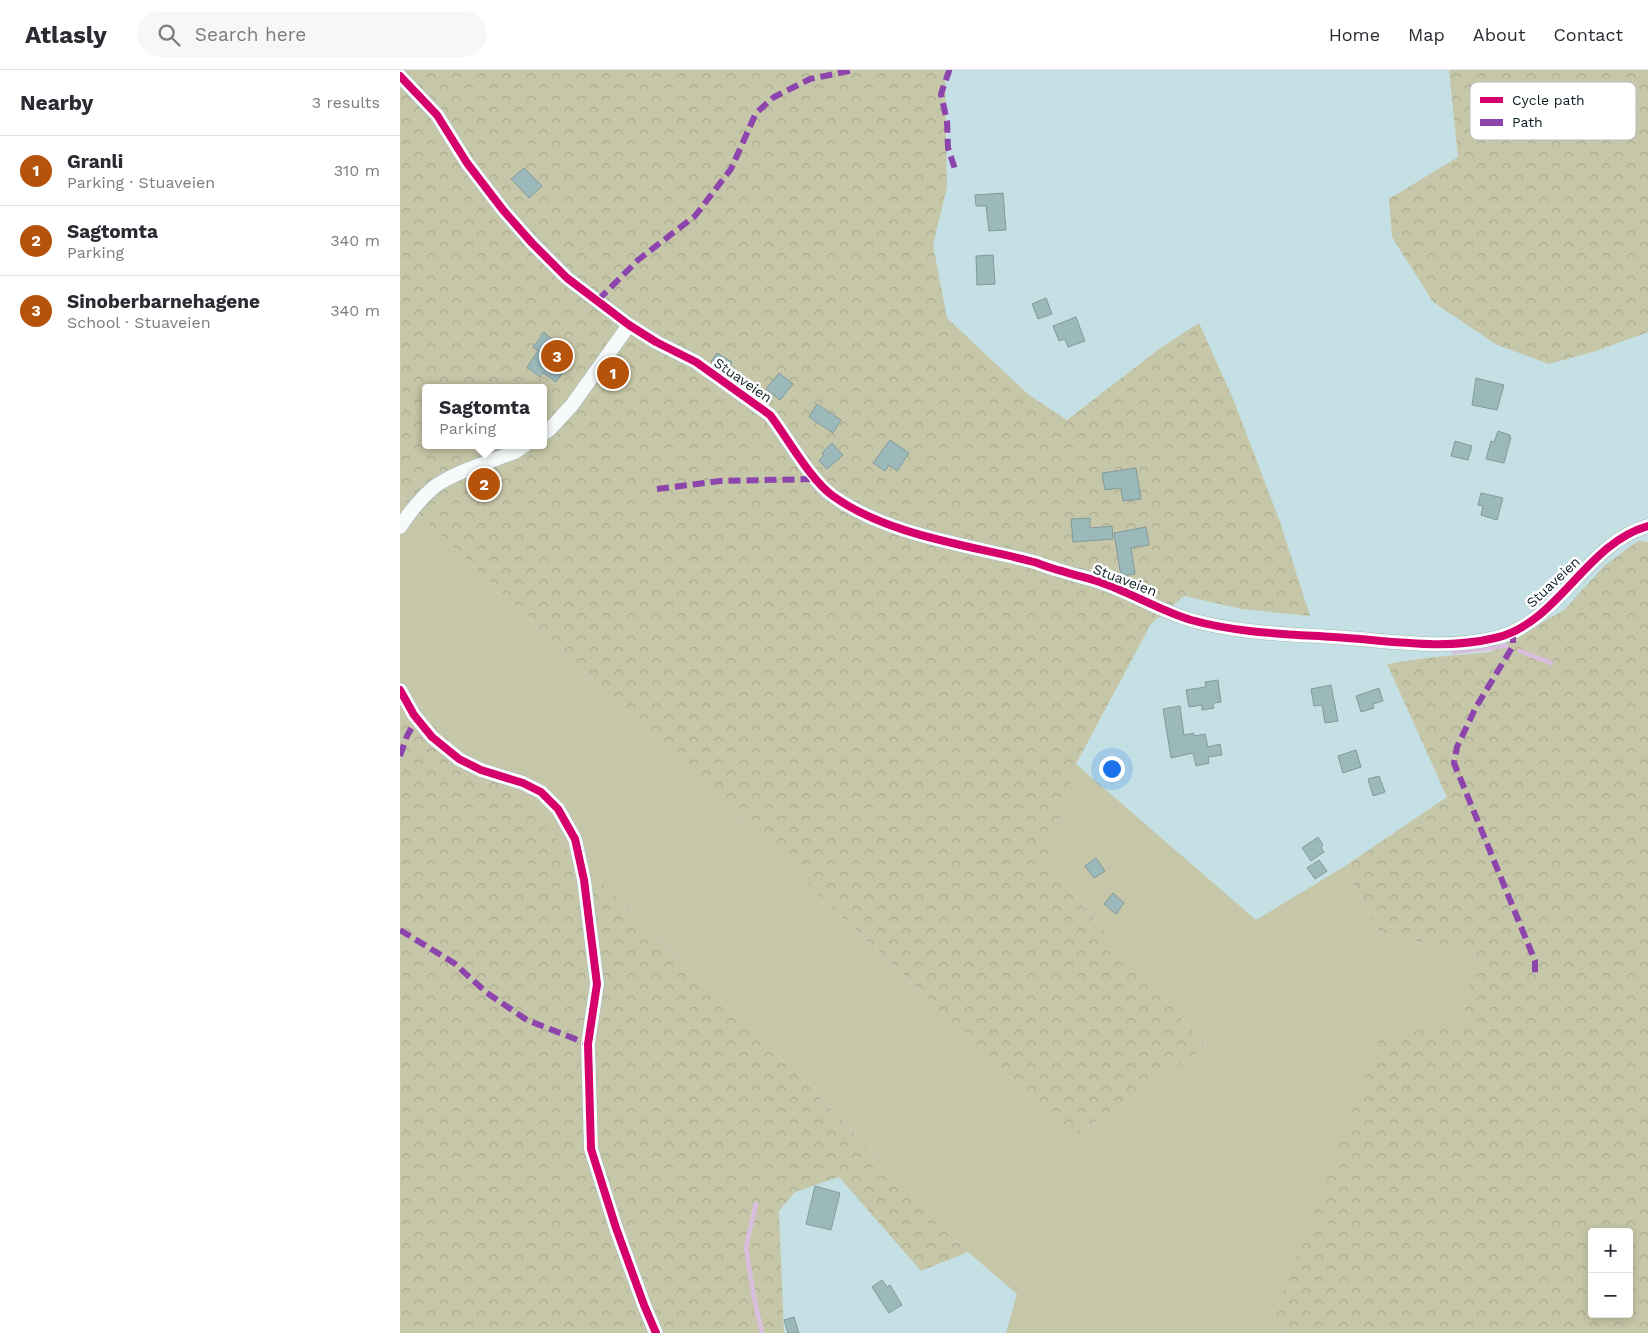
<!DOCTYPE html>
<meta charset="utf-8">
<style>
body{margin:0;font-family:"Work Sans",sans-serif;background:#f7f7f7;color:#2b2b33}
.controls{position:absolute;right:15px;bottom:15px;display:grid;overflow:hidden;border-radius:5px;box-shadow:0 2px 8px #0003}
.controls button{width:45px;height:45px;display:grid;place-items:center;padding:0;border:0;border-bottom:1px solid #e1e1e2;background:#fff;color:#2b2b33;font:25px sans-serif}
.you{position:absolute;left:711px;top:698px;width:18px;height:18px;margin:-12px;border:4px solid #fff;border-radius:50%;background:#1a73e8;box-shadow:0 0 0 8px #1a73e833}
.badge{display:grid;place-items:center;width:32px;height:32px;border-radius:50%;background:#b45309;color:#fff;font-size:16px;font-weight:700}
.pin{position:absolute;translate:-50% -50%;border:2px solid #fff;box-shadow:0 1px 5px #0006}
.popup{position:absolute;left:22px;top:314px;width:125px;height:65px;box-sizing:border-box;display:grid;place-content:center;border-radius:5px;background:#fff;filter:drop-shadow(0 1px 4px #0005);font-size:16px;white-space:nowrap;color:#7c7c81}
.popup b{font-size:19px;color:#2b2b33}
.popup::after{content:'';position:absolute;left:50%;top:100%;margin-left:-10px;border:10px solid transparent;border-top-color:#fff}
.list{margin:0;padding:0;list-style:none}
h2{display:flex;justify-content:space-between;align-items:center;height:65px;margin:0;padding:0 20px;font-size:21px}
h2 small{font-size:16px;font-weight:400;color:#7c7c81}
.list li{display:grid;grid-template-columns:32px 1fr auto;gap:15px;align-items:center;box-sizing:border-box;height:70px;padding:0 20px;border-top:1px solid #e1e1e2}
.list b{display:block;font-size:19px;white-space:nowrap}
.list p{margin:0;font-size:16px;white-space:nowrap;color:#7c7c81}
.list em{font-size:16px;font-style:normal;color:#7c7c81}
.icon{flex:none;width:28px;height:28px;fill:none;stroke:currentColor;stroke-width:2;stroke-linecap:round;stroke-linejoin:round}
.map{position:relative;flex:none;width:1248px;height:1263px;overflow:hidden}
header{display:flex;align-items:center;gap:30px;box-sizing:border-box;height:70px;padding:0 25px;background:#fff;border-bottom:1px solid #e1e1e2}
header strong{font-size:24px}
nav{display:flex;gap:28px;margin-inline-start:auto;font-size:18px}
.search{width:350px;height:45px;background:#f7f7f7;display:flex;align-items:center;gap:12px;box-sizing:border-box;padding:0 18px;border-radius:28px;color:#7c7c81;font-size:19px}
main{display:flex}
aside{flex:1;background:#fff}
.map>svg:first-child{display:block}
.green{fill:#c6c7a8}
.forest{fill:url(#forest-crowns);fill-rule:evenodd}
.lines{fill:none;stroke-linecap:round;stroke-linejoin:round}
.stream{stroke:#dabee0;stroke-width:4.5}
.building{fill:#9bb9ba;stroke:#83999b}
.minor-casing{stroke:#a0b6bb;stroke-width:15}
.minor{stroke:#f6fafb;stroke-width:14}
.quiet{stroke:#8e44ad;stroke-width:6;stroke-dasharray:12 6;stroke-linecap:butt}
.cycleway-casing{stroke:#fff;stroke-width:11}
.cycleway{stroke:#d6006c;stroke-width:8}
.labels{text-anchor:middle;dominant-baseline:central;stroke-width:5;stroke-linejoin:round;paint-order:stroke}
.street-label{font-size:14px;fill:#0b2023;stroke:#fff}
.key{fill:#fff;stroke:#b6bcbd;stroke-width:1}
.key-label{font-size:14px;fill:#0b2023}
</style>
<header>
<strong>Atlasly</strong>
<div class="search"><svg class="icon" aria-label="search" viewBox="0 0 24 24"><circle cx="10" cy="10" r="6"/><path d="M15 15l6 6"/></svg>Search here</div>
<nav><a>Home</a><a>Map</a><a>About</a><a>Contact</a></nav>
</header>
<main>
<aside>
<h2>Nearby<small>3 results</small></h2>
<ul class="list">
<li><span class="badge">1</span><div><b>Granli</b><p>Parking · Stuaveien</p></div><em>310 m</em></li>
<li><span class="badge">2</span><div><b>Sagtomta</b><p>Parking</p></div><em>340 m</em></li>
<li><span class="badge">3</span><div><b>Sinoberbarnehagene</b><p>School · Stuaveien</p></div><em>340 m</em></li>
</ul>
</aside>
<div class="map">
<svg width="1248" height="1263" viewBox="0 0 1248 1263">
<defs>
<pattern id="forest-crowns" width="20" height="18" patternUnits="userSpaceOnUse" patternTransform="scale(1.25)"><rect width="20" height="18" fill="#c6c7a8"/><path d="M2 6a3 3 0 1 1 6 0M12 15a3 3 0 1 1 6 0" fill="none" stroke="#a9ab90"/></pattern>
</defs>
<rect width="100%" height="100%" fill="#c4e0e5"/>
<path class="green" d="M 0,426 L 673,1067 L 806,977 L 646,794 L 676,694 L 856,850 L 945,796 L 978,862 L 1076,885 L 1062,953 L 874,1247 L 889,1263 L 606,1263 L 617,1224 L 568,1182 L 405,1012 L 0,616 Z"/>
<path class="forest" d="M 0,0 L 545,0 L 547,117 L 533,175 L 547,248 L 629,325 L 667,350 L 759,279 L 799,253 L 834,331 L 879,449 L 910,546 L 842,539 L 784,526 L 751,554 L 676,694 L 646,794 L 806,977 L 673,1067 L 0,426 ZM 25,318 L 143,318 L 143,375 L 25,375 Z
M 1049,0 L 1248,0 L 1248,262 L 1196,281 L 1149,294 L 1097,275 L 1033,232 L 992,167 L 989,129 L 1058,87 Z
M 1238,471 L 1248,472 L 1248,1263 L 889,1263 L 874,1247 L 981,966 L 1062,953 L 1076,885 L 978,862 L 945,796 L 1047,727 L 987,594 L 1026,588 L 1090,582 L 1164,540 L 1205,495 ZM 1192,1162 L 1229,1162 L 1229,1244 L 1192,1244 Z
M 0,616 L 405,1012 L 568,1182 L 521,1201 L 439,1107 L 395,1122 L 379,1141 L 384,1263 L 0,1263 Z"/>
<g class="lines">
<path class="stream" d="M 1120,581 L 1151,593
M 1054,582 L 1106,576
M 356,1134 L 346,1177 L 354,1228 L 362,1263"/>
</g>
<path class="building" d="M 124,98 L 142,116 L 129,128 L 111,109 Z
M 603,123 L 606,160 L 589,161 L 586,136 L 576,136 L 575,125 Z
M 593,185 L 595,214 L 577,215 L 576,186 Z
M 646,228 L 652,244 L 638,249 L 632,234 Z
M 676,247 L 685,271 L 668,277 L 665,269 L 659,271 L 653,256 Z
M 144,263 L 157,273 L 159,269 L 172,278 L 170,282 L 175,285 L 156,312 L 143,303 L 140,307 L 127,297 L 138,281 L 133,277 Z
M 317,283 L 332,292 L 326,303 L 311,292 Z
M 379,303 L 393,314 L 380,330 L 366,319 Z
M 1076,308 L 1104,315 L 1097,340 L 1072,335 Z
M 417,334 L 441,350 L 433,363 L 409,347 Z
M 1098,361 L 1110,365 L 1109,367 L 1111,367 L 1104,393 L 1086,389 L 1091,371 L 1094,372 Z
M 490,370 L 509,383 L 497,401 L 489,395 L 485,401 L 473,393 Z
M 1055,371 L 1072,376 L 1068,390 L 1051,386 Z
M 432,373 L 443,385 L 427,399 L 419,391 L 424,385 L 422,383 Z
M 736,398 L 741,429 L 723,431 L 721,418 L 705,420 L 702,403 Z
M 1081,423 L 1103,428 L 1097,450 L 1081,445 L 1083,436 L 1078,435 Z
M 690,448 L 690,458 L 712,456 L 713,469 L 673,472 L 671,449 Z
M 746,457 L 749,475 L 731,478 L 735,504 L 721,506 L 714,463 Z
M 818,610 L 821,632 L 813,633 L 814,638 L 802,640 L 802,635 L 789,637 L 786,620 L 806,617 L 805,612 Z
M 931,615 L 938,651 L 925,653 L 922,635 L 914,636 L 911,619 Z
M 979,618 L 983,631 L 973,634 L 974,638 L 961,642 L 956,626 Z
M 780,636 L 784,665 L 794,663 L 794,666 L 805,664 L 808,677 L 820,674 L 822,685 L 808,687 L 809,693 L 796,696 L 793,683 L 771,688 L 763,639 Z
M 956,680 L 961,697 L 943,703 L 938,686 Z
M 979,706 L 985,722 L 973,726 L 968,709 Z
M 918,767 L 923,775 L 921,777 L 924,782 L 911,791 L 902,778 Z
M 696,788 L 705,801 L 694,808 L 685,796 Z
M 919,790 L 927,801 L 915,809 L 907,798 Z
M 713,823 L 724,833 L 716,844 L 704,834 Z
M 415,1116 L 440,1123 L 431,1160 L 406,1154 Z
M 482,1210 L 487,1217 L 490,1215 L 502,1235 L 489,1243 L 472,1217 Z
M 394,1247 L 399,1263 L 388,1263 L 384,1250 Z"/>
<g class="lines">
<g class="minor-casing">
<path id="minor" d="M 0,6 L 37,45 L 67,93 L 103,140 L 132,173 L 167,208 L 229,255 L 256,272 L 296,292 L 370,345 C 387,367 411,411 433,426 C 489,466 569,475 634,492 C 643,495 653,499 662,501 C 676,506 691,508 705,514 C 733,524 763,542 791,550 C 838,563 885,564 933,567 C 987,570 1041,581 1095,568 C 1158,554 1186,473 1248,456
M 143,364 L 149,360 L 172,335 L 229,255
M 0,457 C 9,443 20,429 33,418 C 51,403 92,391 115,382 L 125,375
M 0,620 L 14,645 L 32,667 L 59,689 L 81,700 L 123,713 L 141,722 L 158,739 L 175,769 L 184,810 L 197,914 L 188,974 L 191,1079 L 216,1158 L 244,1235 L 256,1263"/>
</g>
<use href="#minor" class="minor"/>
<path class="quiet" d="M 547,0 L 549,1 L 541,24 L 547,51 L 548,78 L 555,99
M 198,230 L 238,190 L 295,146 L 331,99 L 356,43 L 374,27 L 410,9 L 454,0
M 257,419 L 320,411 L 416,409
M 1113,561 L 1113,576 L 1076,637 L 1057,677 L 1054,693 L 1135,891 L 1135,903
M 0,686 L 7,666 L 16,650 L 14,645
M 0,860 L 54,893 L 87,923 L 127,950 L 188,974"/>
<g class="cycleway-casing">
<path id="cycleway" d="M 0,6 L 37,45 L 67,93 L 103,140 L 132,173 L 167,208 L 229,255 L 256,272 L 296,292 L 370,345 C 387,367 411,411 433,426 C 489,466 569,475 634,492 C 643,495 653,499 662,501 C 676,506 691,508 705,514 C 733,524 763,542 791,550 C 838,563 885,564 933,567 C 987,570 1041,581 1095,568 C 1158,554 1186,473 1248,456
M 0,620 L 14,645 L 32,667 L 59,689 L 81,700 L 123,713 L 141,722 L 158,739 L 175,769 L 184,810 L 197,914 L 188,974 L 191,1079 L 216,1158 L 244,1235 L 256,1263"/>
</g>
<use href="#cycleway" class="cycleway"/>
</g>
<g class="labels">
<g class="street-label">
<text transform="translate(343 310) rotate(35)">Stuaveien</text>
<text transform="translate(725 510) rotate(21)">Stuaveien</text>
<text transform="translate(1153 512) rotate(-43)">Stuaveien</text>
</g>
</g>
<rect x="1070" y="12" width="166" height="58" rx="8" class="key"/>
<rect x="1080" y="27" width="23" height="6" fill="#d6006c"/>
<rect x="1080" y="49" width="23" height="7" fill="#8e44ad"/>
<g class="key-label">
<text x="1112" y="35">Cycle path</text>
<text x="1112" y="57">Path</text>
</g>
</svg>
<div class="controls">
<button>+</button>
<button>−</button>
</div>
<div class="you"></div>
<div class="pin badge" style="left:213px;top:303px">1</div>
<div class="pin badge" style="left:84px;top:414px">2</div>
<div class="popup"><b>Sagtomta</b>Parking</div>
<div class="pin badge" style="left:157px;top:286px">3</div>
</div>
</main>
